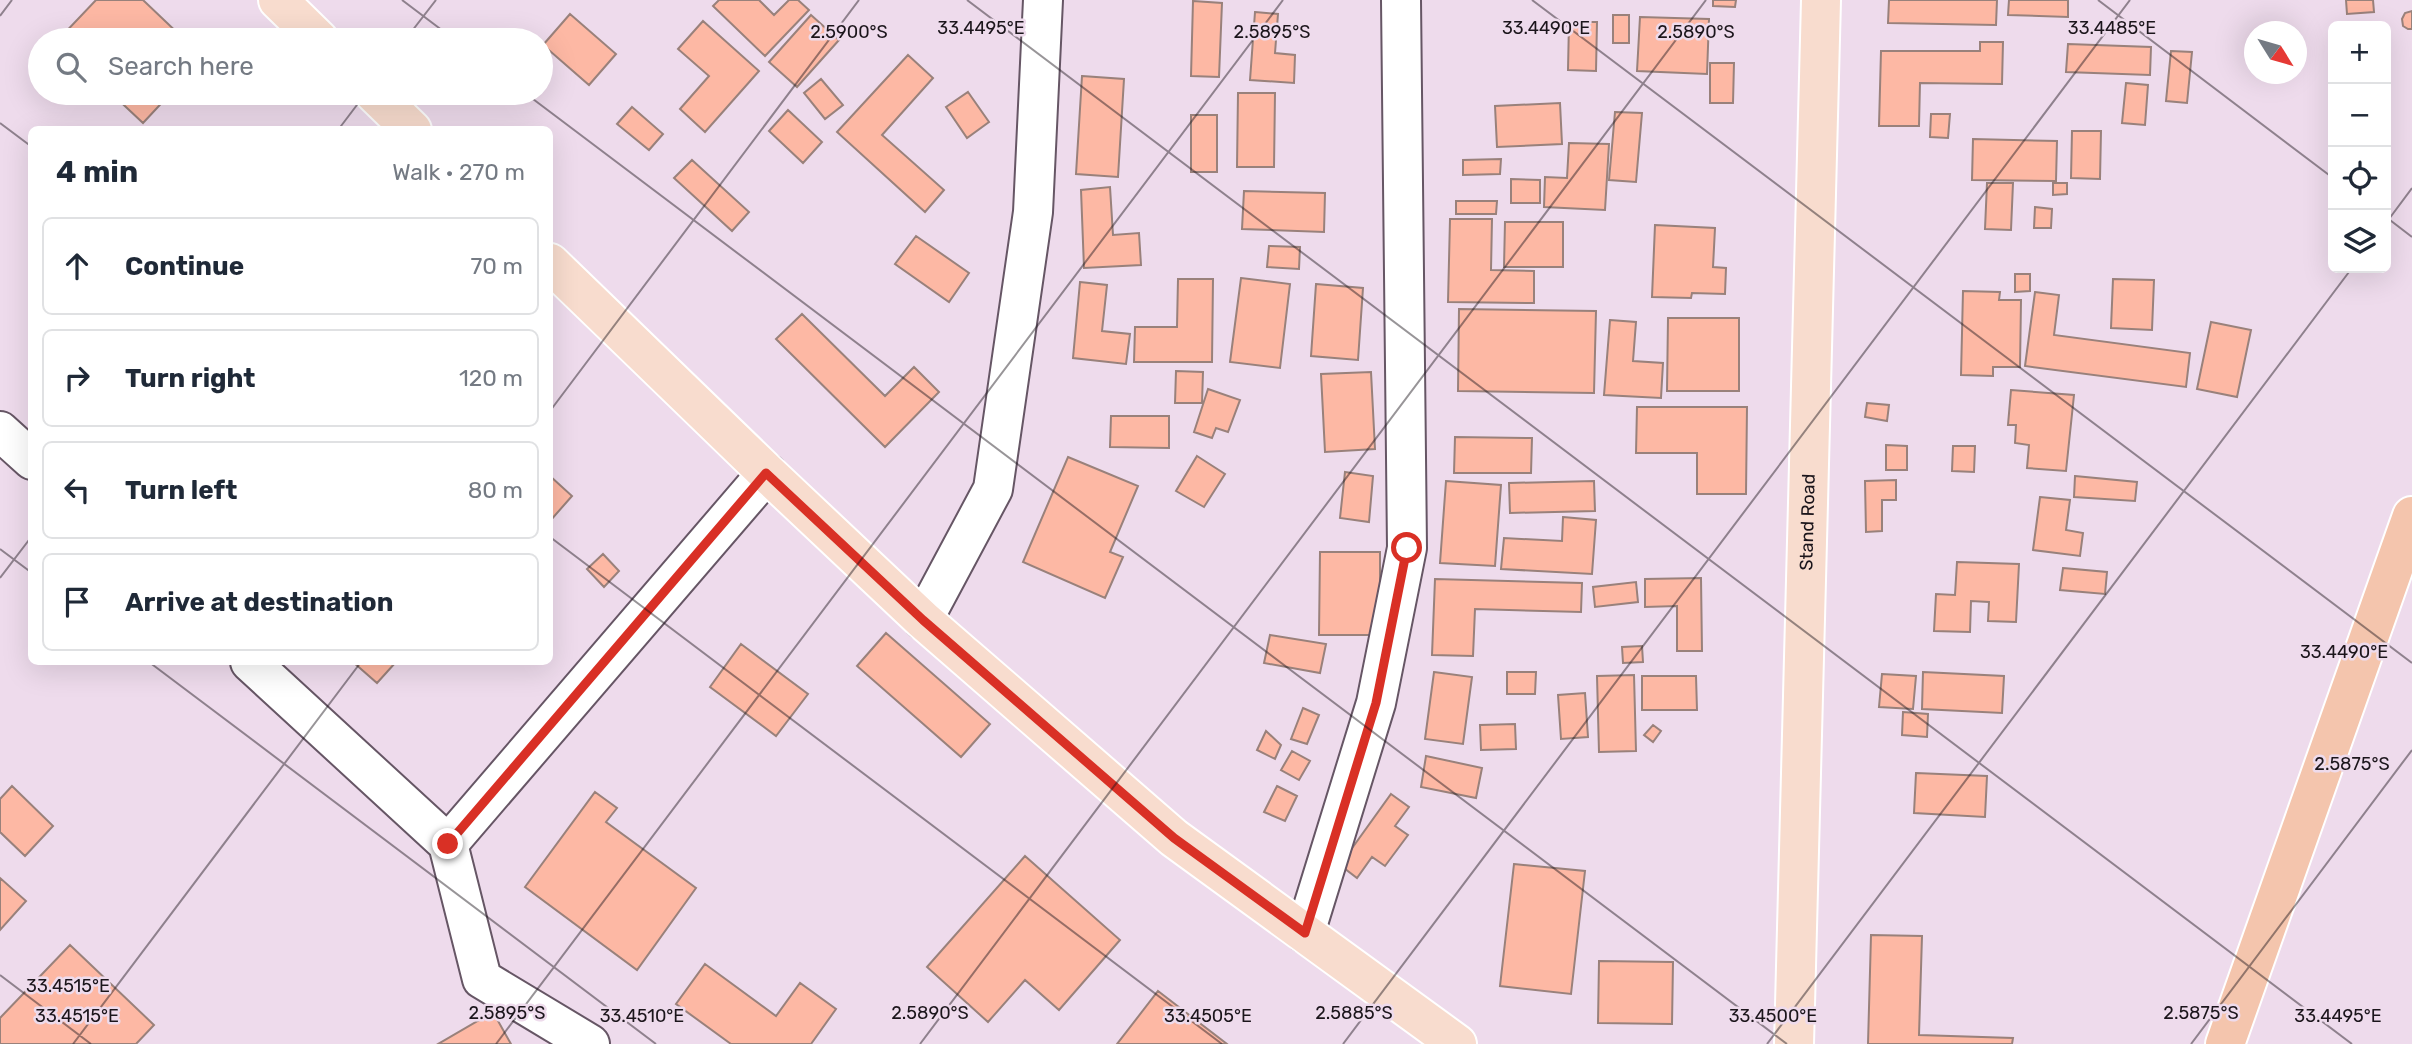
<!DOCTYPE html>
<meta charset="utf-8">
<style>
body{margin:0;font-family:Rubik,sans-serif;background:#f6f6f7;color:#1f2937}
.controls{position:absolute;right:21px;top:21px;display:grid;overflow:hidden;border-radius:10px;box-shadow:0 7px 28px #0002}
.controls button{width:63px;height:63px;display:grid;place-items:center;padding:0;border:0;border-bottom:2px solid #e0e1e3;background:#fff;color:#1f2937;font:35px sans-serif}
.compass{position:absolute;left:2244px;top:21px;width:63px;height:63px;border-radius:50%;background:#fff;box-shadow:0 7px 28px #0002;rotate:127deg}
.stop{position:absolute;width:21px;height:21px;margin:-16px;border:5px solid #d93025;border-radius:50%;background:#fff}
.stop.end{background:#d93025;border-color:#fff;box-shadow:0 2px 7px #0008}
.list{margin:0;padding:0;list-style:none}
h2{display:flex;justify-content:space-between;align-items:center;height:91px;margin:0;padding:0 28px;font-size:30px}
h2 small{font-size:23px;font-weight:400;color:#747a83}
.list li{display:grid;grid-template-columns:46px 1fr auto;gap:21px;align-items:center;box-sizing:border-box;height:98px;margin:0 14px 14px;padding:0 14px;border:2px solid #e0e1e3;border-radius:10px}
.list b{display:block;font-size:26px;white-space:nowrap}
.list em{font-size:23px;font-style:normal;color:#747a83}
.icon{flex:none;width:38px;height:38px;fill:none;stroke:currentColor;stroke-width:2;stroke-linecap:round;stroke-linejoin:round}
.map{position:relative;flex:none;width:2412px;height:1044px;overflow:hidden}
.search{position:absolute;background:#fff;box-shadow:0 7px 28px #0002;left:28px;top:28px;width:525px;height:77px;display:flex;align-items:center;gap:18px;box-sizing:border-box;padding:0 24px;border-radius:38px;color:#747a83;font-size:26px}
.panel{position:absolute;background:#fff;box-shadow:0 7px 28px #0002;left:28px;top:126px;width:525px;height:539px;border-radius:10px}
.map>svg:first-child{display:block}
.building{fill:#fdb8a4;stroke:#99817b;stroke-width:2}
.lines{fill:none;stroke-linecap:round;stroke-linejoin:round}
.minor-casing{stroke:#665665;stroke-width:42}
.major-casing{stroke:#fff;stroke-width:42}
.highway-casing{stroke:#fff;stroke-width:42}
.minor{stroke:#fff;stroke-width:38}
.major{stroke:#f8dcce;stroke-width:38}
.highway{stroke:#f4c5ad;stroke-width:38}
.route{stroke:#d93025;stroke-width:9}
.ticks{fill:none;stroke:#1b151b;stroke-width:2;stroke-opacity:0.45}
.labels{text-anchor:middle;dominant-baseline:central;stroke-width:5;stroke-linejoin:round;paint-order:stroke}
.street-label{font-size:18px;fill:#1b151b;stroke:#eedbec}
.ticks-label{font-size:18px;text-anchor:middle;fill:#1b151b;stroke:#eedbec;stroke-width:5;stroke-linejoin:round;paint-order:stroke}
</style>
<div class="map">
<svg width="2412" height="1044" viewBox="0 0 2412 1044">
<rect width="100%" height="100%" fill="#eedbec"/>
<path class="building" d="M 96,0 L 143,0 L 185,40 L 58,40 Z
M 719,0 L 759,0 L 774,15 L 789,0 L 798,0 L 809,10 L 765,56 L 713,6 Z
M 1713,0 L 1736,0 L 1735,7 L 1713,6 Z
M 1889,0 L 1997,0 L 1996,25 L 1888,23 Z
M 2009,0 L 2068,0 L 2068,17 L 2008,15 Z
M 2346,0 L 2373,0 L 2374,12 L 2347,14 Z
M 1193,1 L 1222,3 L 1219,77 L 1191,76 Z
M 2412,11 L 2412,29 L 2408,29 L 2403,26 L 2402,19 L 2405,13 Z
M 1255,12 L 1278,14 L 1275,53 L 1295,55 L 1294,83 L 1250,80 Z
M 570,14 L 616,54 L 589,85 L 543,45 Z
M 811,15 L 839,40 L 797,87 L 769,62 Z
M 1613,15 L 1629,15 L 1629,43 L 1613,43 Z
M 1640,17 L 1709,19 L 1707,74 L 1637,71 Z
M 703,21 L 759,71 L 705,132 L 680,109 L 709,76 L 678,49 Z
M 1569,22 L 1597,22 L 1596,71 L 1568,70 Z
M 1980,42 L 2003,42 L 2002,84 L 1920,83 L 1919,126 L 1879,126 L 1881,51 L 1980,51 Z
M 2068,44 L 2151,47 L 2150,75 L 2066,72 Z
M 2171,51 L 2192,52 L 2187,103 L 2166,101 Z
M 908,55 L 933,78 L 882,135 L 944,190 L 925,212 L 837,132 Z
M 1710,63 L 1734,63 L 1733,103 L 1710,103 Z
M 1082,76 L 1124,79 L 1118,177 L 1076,174 Z
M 821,79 L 843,105 L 825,119 L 804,93 Z
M 2126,83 L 2148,85 L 2145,125 L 2122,123 Z
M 968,92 L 989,122 L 967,138 L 946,107 Z
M 111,93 L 171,93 L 143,123 Z
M 1238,93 L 1275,93 L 1274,167 L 1237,167 Z
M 1560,103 L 1562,144 L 1497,147 L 1495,106 Z
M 632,107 L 663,134 L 649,150 L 617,124 Z
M 788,110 L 822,142 L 803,163 L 769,131 Z
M 1615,112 L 1642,113 L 1636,182 L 1609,180 Z
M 1931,114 L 1950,114 L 1948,138 L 1930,137 Z
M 1191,115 L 1217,115 L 1217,172 L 1191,172 Z
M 2072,131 L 2101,131 L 2100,179 L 2071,178 Z
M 1973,139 L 2057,141 L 2056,181 L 1972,180 Z
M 1569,143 L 1609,144 L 1605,210 L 1544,207 L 1545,177 L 1567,178 Z
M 1501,159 L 1500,174 L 1463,175 L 1463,160 Z
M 692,160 L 749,212 L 732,231 L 674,178 Z
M 1511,179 L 1540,180 L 1540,203 L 1511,203 Z
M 1987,183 L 2013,183 L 2011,230 L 1985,229 Z
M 2053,183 L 2067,183 L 2067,194 L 2053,195 Z
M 1110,187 L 1113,235 L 1139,233 L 1141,265 L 1084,268 L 1081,190 Z
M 1244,191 L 1325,193 L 1324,232 L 1242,229 Z
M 1456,201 L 1497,201 L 1496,214 L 1456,214 Z
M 2035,207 L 2052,209 L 2051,228 L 2034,228 Z
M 1450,219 L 1492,219 L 1491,270 L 1534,271 L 1534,303 L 1448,302 Z
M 1505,222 L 1563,222 L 1563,267 L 1504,267 Z
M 1655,225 L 1715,228 L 1713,267 L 1726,268 L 1725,294 L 1692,293 L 1691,298 L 1652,297 Z
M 916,236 L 969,273 L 949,302 L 895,264 Z
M 1269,246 L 1300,247 L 1299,269 L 1267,267 Z
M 2015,274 L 2030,274 L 2030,291 L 2015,292 Z
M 1241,278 L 1290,284 L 1280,368 L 1230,362 Z
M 1178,279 L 1213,279 L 1212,362 L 1134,362 L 1135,327 L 1177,327 Z
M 2113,279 L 2154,280 L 2152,330 L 2111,328 Z
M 1080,282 L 1107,285 L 1102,331 L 1130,334 L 1126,364 L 1073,358 Z
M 1316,284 L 1363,288 L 1358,360 L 1311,356 Z
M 1963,291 L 2000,292 L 1999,300 L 2021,300 L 2020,367 L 1993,367 L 1993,376 L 1961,375 Z
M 2035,292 L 2059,295 L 2054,335 L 2190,353 L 2186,387 L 2025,366 Z
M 1459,309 L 1596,311 L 1594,393 L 1458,391 Z
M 802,314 L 885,396 L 914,367 L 939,392 L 885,447 L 776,339 Z
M 1668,318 L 1739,318 L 1739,391 L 1667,391 Z
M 1610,320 L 1636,322 L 1633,361 L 1663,363 L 1661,398 L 1604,395 Z
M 2211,322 L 2251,330 L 2237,397 L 2197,389 Z
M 1176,371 L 1203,372 L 1202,403 L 1175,403 Z
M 1371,372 L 1375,449 L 1325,452 L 1321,374 Z
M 1208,389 L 1240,400 L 1228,432 L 1216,428 L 1212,438 L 1194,432 Z
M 2011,390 L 2074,395 L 2066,471 L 2027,468 L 2029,445 L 2015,443 L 2016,425 L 2008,425 Z
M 1867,403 L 1889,405 L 1887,421 L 1865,417 Z
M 1637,407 L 1747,407 L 1746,494 L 1697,494 L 1697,453 L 1636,453 Z
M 1111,416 L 1169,416 L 1169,448 L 1110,447 Z
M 1455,437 L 1532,438 L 1531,473 L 1454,473 Z
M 1886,445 L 1907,446 L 1907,470 L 1886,470 Z
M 1953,446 L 1975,446 L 1974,472 L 1952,471 Z
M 1197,456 L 1225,474 L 1204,507 L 1176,491 Z
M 1068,457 L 1138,486 L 1110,552 L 1123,557 L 1105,598 L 1023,562 Z
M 1345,472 L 1373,476 L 1369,522 L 1340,518 Z
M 550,476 L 572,496 L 550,521 Z
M 2075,476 L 2137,482 L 2135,501 L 2074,497 Z
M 1896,480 L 1896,500 L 1882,500 L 1882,531 L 1866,532 L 1865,481 Z
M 1446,481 L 1501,485 L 1495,566 L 1440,563 Z
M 1594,481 L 1595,511 L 1510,513 L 1509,483 Z
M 2040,497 L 2070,500 L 2066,530 L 2083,533 L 2080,556 L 2033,550 Z
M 1563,517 L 1596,520 L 1592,574 L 1501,569 L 1504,538 L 1562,541 Z
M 1320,552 L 1380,552 L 1380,635 L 1319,635 Z
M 603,554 L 619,571 L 604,587 L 587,569 Z
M 1957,562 L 2019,564 L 2016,622 L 1988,621 L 1989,602 L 1971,601 L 1970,632 L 1934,631 L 1936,594 L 1955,595 Z
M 2063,568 L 2107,572 L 2105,594 L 2060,590 Z
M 1701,578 L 1702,651 L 1677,651 L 1677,606 L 1645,607 L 1645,579 Z
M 1435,579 L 1582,583 L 1581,612 L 1475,609 L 1473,656 L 1432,655 Z
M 1636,582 L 1638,602 L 1595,607 L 1593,587 Z
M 886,633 L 990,724 L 961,757 L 857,666 Z
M 1270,635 L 1326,644 L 1320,673 L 1264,663 Z
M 741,644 L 808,694 L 776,736 L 710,687 Z
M 1642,646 L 1643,662 L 1623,663 L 1622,647 Z
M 353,662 L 396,662 L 377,683 Z
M 1434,672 L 1472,677 L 1463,744 L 1425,739 Z
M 1507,672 L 1536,672 L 1535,694 L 1507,694 Z
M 1923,672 L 2004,676 L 2002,713 L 1922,709 Z
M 1882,674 L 1916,676 L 1913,709 L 1879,707 Z
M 1634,675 L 1636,751 L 1599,752 L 1597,676 Z
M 1642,676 L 1696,676 L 1697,710 L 1642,710 Z
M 1585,693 L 1588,737 L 1561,739 L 1558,695 Z
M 1303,708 L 1319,715 L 1307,744 L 1291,739 Z
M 1903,712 L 1928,714 L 1927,737 L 1902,735 Z
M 1515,724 L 1516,749 L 1481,750 L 1480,725 Z
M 1653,725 L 1661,731 L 1653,742 L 1644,735 Z
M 1266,731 L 1281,745 L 1275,759 L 1257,750 Z
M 1292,751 L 1310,761 L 1299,780 L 1281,770 Z
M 1426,756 L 1482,768 L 1476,798 L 1421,787 Z
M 1916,773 L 1987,776 L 1985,817 L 1914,813 Z
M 12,786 L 53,826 L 25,856 L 0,832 L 0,799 Z
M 1277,786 L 1297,796 L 1285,821 L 1264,812 Z
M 595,792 L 617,808 L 606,822 L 696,888 L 637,970 L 525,887 Z
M 1391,794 L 1409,807 L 1395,826 L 1408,835 L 1385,866 L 1372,857 L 1357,878 L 1340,865 Z
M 1025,856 L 1120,940 L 1059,1010 L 1025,980 L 988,1022 L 927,967 Z
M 1514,864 L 1585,871 L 1571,994 L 1500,986 Z
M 0,878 L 26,901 L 0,930 Z
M 1871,935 L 1922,936 L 1919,1035 L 2013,1038 L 2012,1044 L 1868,1044 Z
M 70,945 L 154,1025 L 136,1044 L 0,1044 L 0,1018 Z
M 1599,961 L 1673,962 L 1672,1024 L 1598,1023 Z
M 705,964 L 776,1016 L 800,983 L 836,1009 L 811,1044 L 731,1044 L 676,1004 Z
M 1158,991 L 1227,1044 L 1117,1044 Z
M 493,1012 L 511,1044 L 438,1044 Z"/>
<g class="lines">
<g class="minor-casing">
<path id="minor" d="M 0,431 L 32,460
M 923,620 L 993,489 L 1033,212 L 1043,0
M 250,662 L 448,844
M 1305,933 L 1376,703 L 1407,548 L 1401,0
M 590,1044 L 482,979 L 448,844 L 767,473"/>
</g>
<g class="major-casing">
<g id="major">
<path d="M 278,0 L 319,40"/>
<path d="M 374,93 L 412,130"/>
<path d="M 550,263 L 767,473 L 923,620 L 1174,838 L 1457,1044"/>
<path id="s1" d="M 1794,1044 L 1821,0"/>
</g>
</g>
<g class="highway-casing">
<path id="highway" d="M 2225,1044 L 2412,516"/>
</g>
<use href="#minor" class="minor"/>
<use href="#major" class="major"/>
<use href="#highway" class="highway"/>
</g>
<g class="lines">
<path class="route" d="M 448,844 L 766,473 L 923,620 L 1174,838 L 1305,933 L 1376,703 L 1407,548"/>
</g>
<path class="ticks" d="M 402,0 L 455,40M 967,0 L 2352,1044M 1532,0 L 2412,663M 2098,0 L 2333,178M 0,16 L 12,0M 405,40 L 436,0M 525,93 L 1787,1044M 0,123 L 32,147M 338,130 L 366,93M 2386,217 L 2412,237M 2386,223 L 2412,188M 550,411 L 859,0M 550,537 L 1222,1044M 0,549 L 32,573M 0,578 L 32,536M 149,662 L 656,1044M 0,975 L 91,1044M 73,1044 L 361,662M 496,1044 L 1283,0M 920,1044 L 1706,0M 1343,1044 L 2130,0M 1767,1044 L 2352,268M 2191,1044 L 2412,750"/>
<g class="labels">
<g class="street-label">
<text stroke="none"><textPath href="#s1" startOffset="522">Stand Road</textPath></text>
</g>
</g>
<g class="ticks-label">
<text x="1546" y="34">33.4490°E</text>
<text x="2112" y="34">33.4485°E</text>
<text x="981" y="34">33.4495°E</text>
<text x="849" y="38">2.5900°S</text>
<text x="1272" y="38">2.5895°S</text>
<text x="1696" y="38">2.5890°S</text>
<text x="2344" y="658">33.4490°E</text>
<text x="2352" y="770">2.5875°S</text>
<text x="68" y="992">33.4515°E</text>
<text x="507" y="1019">2.5895°S</text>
<text x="930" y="1019">2.5890°S</text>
<text x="1354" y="1019">2.5885°S</text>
<text x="2201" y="1019">2.5875°S</text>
<text x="77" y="1022">33.4515°E</text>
<text x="642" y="1022">33.4510°E</text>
<text x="1208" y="1022">33.4505°E</text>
<text x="1773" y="1022">33.4500°E</text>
<text x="2338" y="1022">33.4495°E</text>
</g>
</svg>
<div class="controls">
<button>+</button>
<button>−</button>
<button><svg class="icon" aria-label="locate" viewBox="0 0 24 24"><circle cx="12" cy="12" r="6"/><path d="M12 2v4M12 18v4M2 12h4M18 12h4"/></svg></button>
<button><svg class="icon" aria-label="layers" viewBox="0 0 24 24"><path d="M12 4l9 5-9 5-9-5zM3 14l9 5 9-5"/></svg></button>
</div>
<svg class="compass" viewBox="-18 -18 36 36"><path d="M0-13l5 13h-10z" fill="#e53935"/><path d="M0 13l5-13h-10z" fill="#747a83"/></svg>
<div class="stop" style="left:1407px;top:548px"></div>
<div class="stop end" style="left:448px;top:844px"></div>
<div class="search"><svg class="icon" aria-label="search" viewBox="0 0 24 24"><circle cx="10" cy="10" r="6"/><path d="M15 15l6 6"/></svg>Search here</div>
<section class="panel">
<h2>4 min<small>Walk · 270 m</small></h2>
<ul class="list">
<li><svg class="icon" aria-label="ahead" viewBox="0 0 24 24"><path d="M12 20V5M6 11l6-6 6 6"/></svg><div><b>Continue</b></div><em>70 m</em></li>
<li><svg class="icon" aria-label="right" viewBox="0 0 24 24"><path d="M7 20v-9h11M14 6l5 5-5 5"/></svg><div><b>Turn right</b></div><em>120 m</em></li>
<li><svg class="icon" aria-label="left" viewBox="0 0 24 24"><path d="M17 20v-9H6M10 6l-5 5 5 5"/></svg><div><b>Turn left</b></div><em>80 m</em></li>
<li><svg class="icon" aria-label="arrive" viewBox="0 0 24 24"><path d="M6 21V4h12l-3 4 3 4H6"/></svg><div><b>Arrive at destination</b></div></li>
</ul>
</section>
</div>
